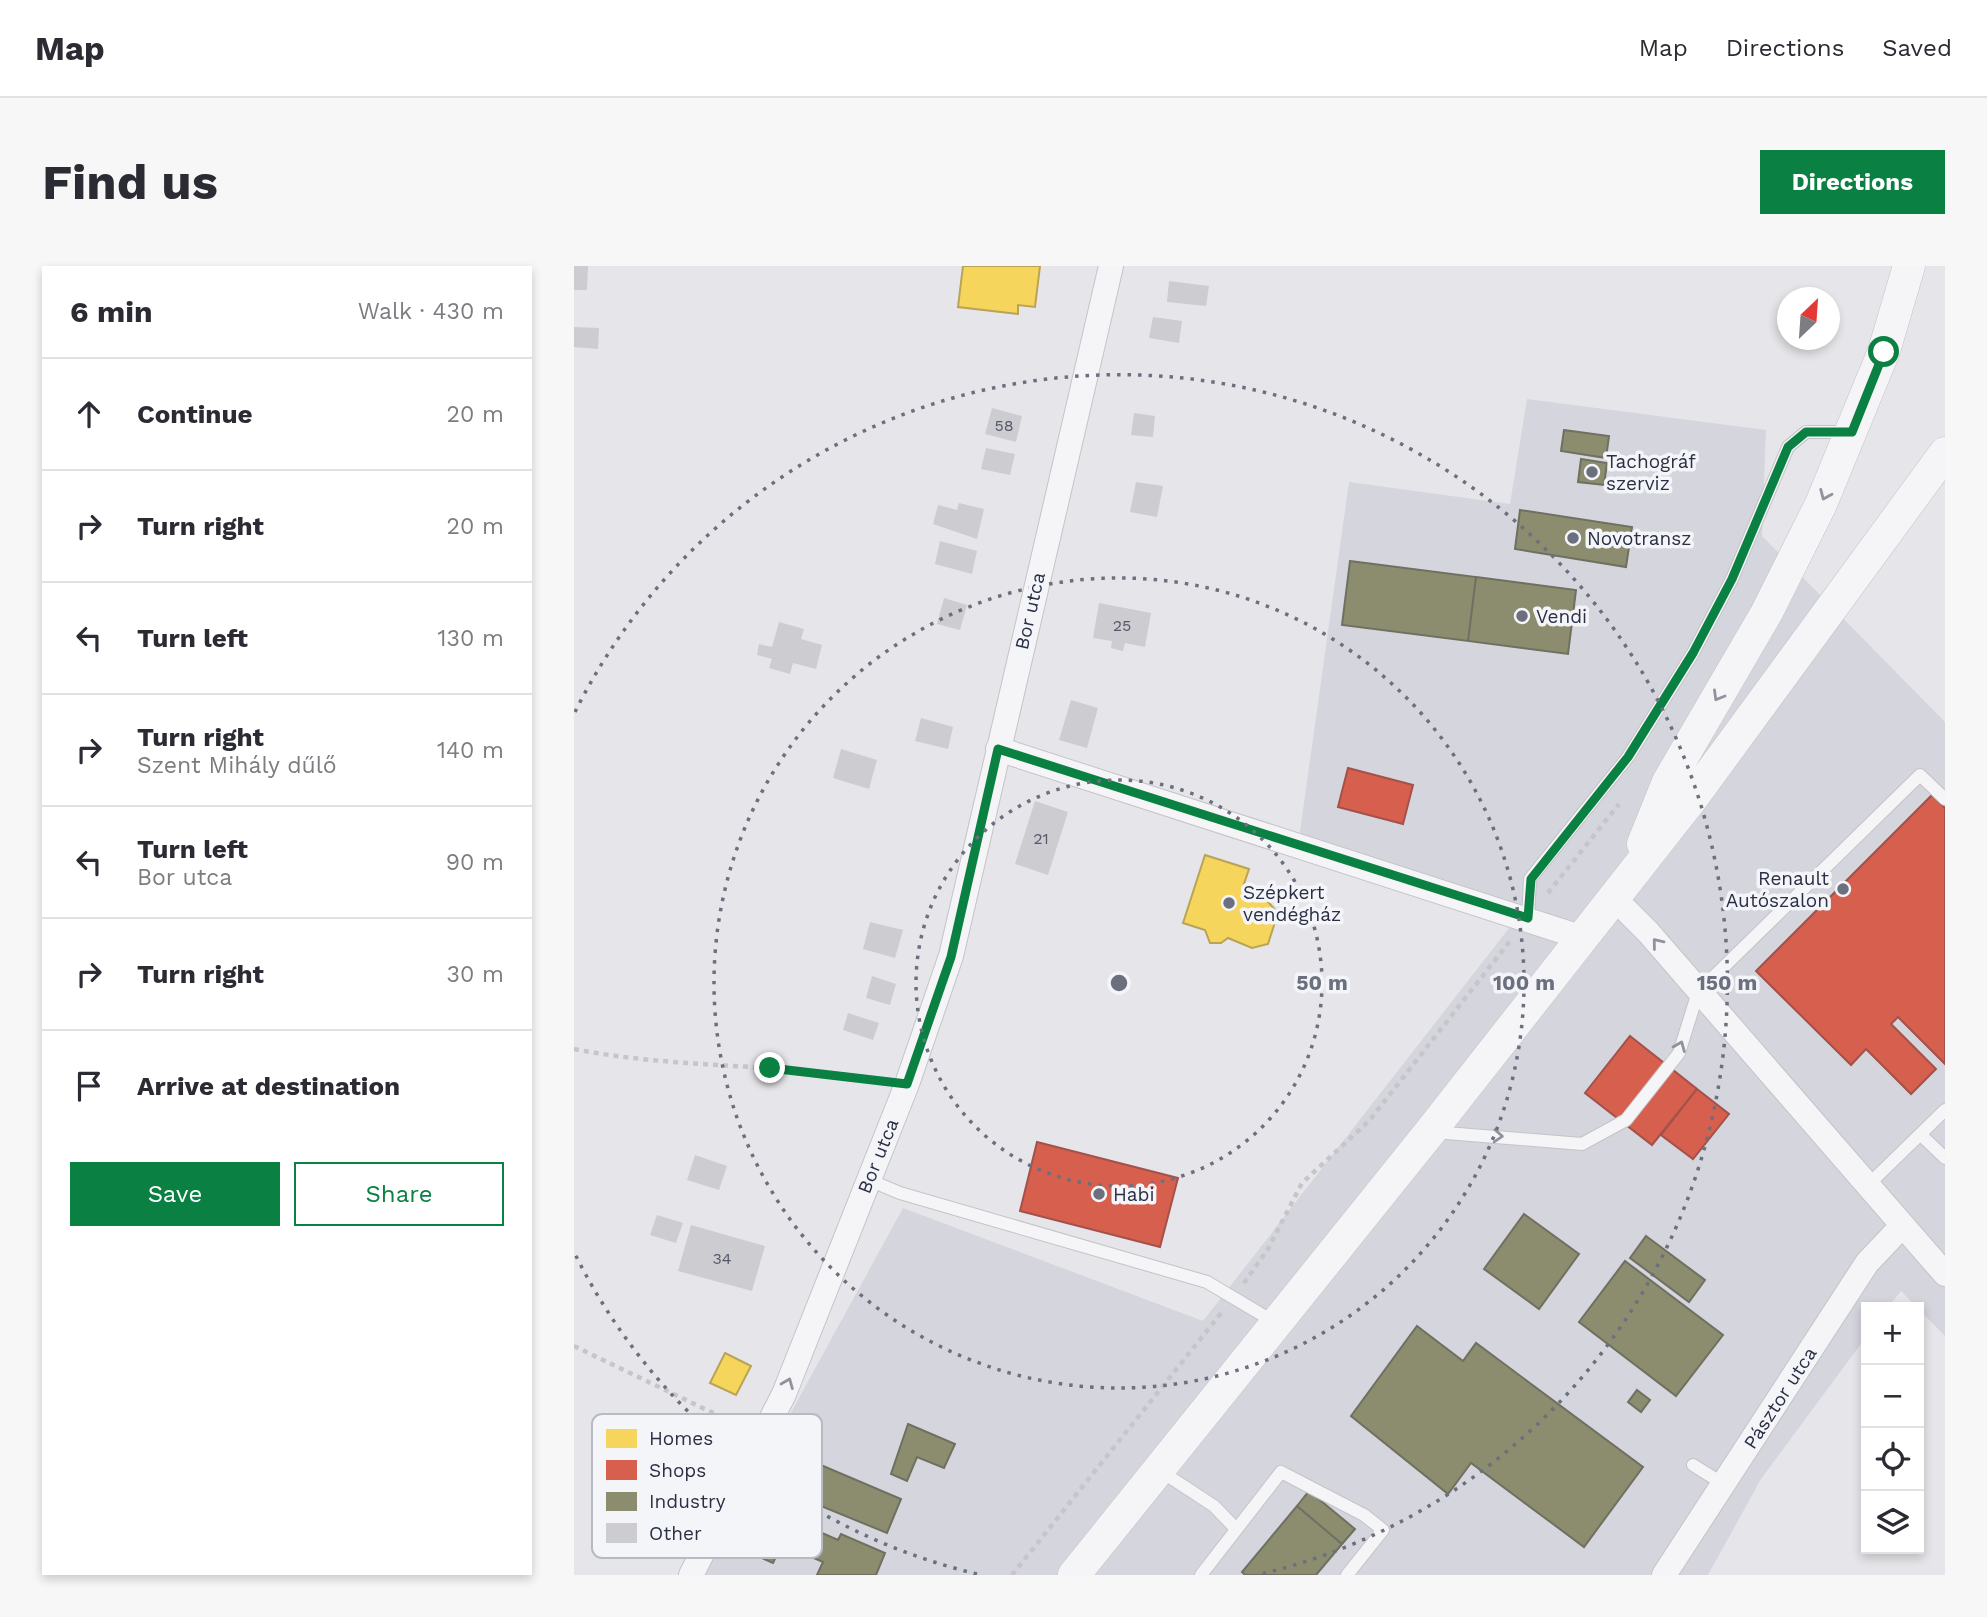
<!DOCTYPE html>
<meta charset="utf-8">
<style>
body{margin:0;font-family:"Work Sans",sans-serif;background:#f7f7f7;color:#2b2b33}
.controls{position:absolute;right:21px;bottom:21px;display:grid;overflow:hidden;border-radius:0px;box-shadow:0 4px 10px #0003}
.controls button{width:63px;height:63px;display:grid;place-items:center;padding:0;border:0;border-bottom:2px solid #e1e1e2;background:#fff;color:#2b2b33;font:35px sans-serif}
.compass{position:absolute;left:1203px;top:21px;width:63px;height:63px;border-radius:50%;background:#fff;box-shadow:0 4px 10px #0003;rotate:25deg}
.stop{position:absolute;width:21px;height:21px;margin:-16px;border:5px solid #0b8043;border-radius:50%;background:#fff}
.stop.end{background:#0b8043;border-color:#fff;box-shadow:0 2px 7px #0008}
.list{margin:0;padding:0;list-style:none}
h2{display:flex;justify-content:space-between;align-items:center;height:91px;margin:0;padding:0 28px;font-size:30px}
h2 small{font-size:23px;font-weight:400;color:#7c7c81}
.list li{display:grid;grid-template-columns:46px 1fr auto;gap:21px;align-items:center;box-sizing:border-box;height:112px;padding:0 28px;border-top:2px solid #e1e1e2}
.list b{display:block;font-size:26px;white-space:nowrap}
.list p{margin:0;font-size:23px;white-space:nowrap;color:#7c7c81}
.list em{font-size:23px;font-style:normal;color:#7c7c81}
.actions{display:flex;gap:14px;padding:21px 28px}
.actions a{flex:1;padding:16px 0;border:2px solid #0b8043;border-radius:0px;text-align:center;font-size:24px;color:#0b8043}
.actions .main{background:#0b8043;color:#fff}
.icon{flex:none;width:38px;height:38px;fill:none;stroke:currentColor;stroke-width:2;stroke-linecap:round;stroke-linejoin:round}
.map{position:relative;flex:none;width:1371px;height:1309px;overflow:hidden;border-radius:0px}
header{display:flex;align-items:center;gap:42px;box-sizing:border-box;height:98px;padding:0 35px;background:#fff;border-bottom:2px solid #e1e1e2}
header strong{font-size:33px}
nav{display:flex;gap:38px;margin-inline-start:auto;font-size:24px}
.intro{display:flex;align-items:center;justify-content:space-between;box-sizing:border-box;height:168px;padding:0 42px}
h1{margin:0;font-size:49px}
.button{padding:18px 32px;border-radius:0px;background:#0b8043;color:#fff;font-size:24px;font-weight:700}
main{display:flex;gap:42px;padding:0 42px}
aside{flex:1;background:#fff;border-radius:0px;box-shadow:0 4px 10px #0003}
.map>svg:first-child{display:block}
.built{fill:#d4d5dd}
.homes{fill:#f6d55c;stroke:#b9a355;stroke-width:2}
.shops{fill:#d6604d;stroke:#a3514a;stroke-width:2}
.industry{fill:#8c8c6e;stroke:#6f7061;stroke-width:2}
.building{fill:#ccccd1}
.lines{fill:none;stroke-linecap:round;stroke-linejoin:round}
.service-casing{stroke:#c4c4c8;stroke-width:14}
.minor-casing{stroke:#c4c4c8;stroke-width:26}
.tertiary-casing{stroke:#c4c4c8;stroke-width:33}
.path{stroke:#c5c5ca;stroke-width:4.5;stroke-dasharray:5 5;stroke-linecap:butt}
.service{stroke:#f5f5f7;stroke-width:12}
.minor{stroke:#f5f5f7;stroke-width:24}
.tertiary{stroke:#f5f5f7;stroke-width:32}
.oneway{stroke:#90929e}
.route{stroke:#0b8043;stroke-width:9}
.ring{fill:none;stroke:#6c6f7e;stroke-width:3.5;stroke-dasharray:3.5 7}
.poi-dot{fill:#6c6f7e;stroke:#f4f5f9;stroke-width:2.5}
.labels{text-anchor:middle;dominant-baseline:central;stroke-width:7;stroke-linejoin:round;paint-order:stroke}
.number-label{font-size:16px;fill:#555869}
.poi-label{font-size:19px;fill:#2b2f44;stroke:#f4f5f9;text-anchor:start}
.street-label{font-size:19px;fill:#2b2f44;stroke:#f4f5f9}
.key{fill:#f4f5f9;stroke:#b8bac3;stroke-width:2}
.key-label{font-size:19px;fill:#2b2f44}
.centre{fill:#6c6f7e;stroke:#f4f5f9;stroke-width:3.5}
.ring-label{font-size:21px;text-anchor:middle;font-weight:bold;fill:#6c6f7e;stroke:#f4f5f9;stroke-width:7;stroke-linejoin:round;paint-order:stroke}
</style>
<header>
<strong>Map</strong>
<nav><a>Map</a><a>Directions</a><a>Saved</a></nav>
</header>
<div class="intro"><h1>Find us</h1><a class="button">Directions</a></div>
<main>
<aside>
<h2>6 min<small>Walk · 430 m</small></h2>
<ul class="list">
<li><svg class="icon" aria-label="ahead" viewBox="0 0 24 24"><path d="M12 20V5M6 11l6-6 6 6"/></svg><div><b>Continue</b></div><em>20 m</em></li>
<li><svg class="icon" aria-label="right" viewBox="0 0 24 24"><path d="M7 20v-9h11M14 6l5 5-5 5"/></svg><div><b>Turn right</b></div><em>20 m</em></li>
<li><svg class="icon" aria-label="left" viewBox="0 0 24 24"><path d="M17 20v-9H6M10 6l-5 5 5 5"/></svg><div><b>Turn left</b></div><em>130 m</em></li>
<li><svg class="icon" aria-label="right" viewBox="0 0 24 24"><path d="M7 20v-9h11M14 6l5 5-5 5"/></svg><div><b>Turn right</b><p>Szent Mihály dűlő</p></div><em>140 m</em></li>
<li><svg class="icon" aria-label="left" viewBox="0 0 24 24"><path d="M17 20v-9H6M10 6l-5 5 5 5"/></svg><div><b>Turn left</b><p>Bor utca</p></div><em>90 m</em></li>
<li><svg class="icon" aria-label="right" viewBox="0 0 24 24"><path d="M7 20v-9h11M14 6l5 5-5 5"/></svg><div><b>Turn right</b></div><em>30 m</em></li>
<li><svg class="icon" aria-label="arrive" viewBox="0 0 24 24"><path d="M6 21V4h12l-3 4 3 4H6"/></svg><div><b>Arrive at destination</b></div></li>
</ul>
<div class="actions"><a class="main">Save</a><a>Share</a></div>
</aside>
<div class="map">
<svg width="1371" height="1309" viewBox="0 0 1371 1309">
<rect width="100%" height="100%" fill="#e6e6ea"/>
<path class="built" d="M 953,133 L 1192,164 L 1188,270 L 1371,456 L 1371,1070 L 1327,1025 L 1314,1041 L 1292,1041 L 1292,1071 L 1187,1213 L 1134,1309 L 128,1309 L 329,942 L 629,1055 L 939,657 L 723,587 L 775,216 L 936,238 Z"/>
<path class="homes" d="M 389,0 L 466,0 L 461,41 L 444,39 L 444,48 L 384,41 Z
M 631,589 L 675,603 L 669,621 L 686,627 L 704,647 L 694,678 L 678,682 L 654,672 L 647,677 L 636,677 L 631,664 L 609,657 Z
M 151,1087 L 177,1100 L 162,1129 L 136,1117 Z"/>
<path class="shops" d="M 774,502 L 839,519 L 829,558 L 764,541 Z
M 1358,529 L 1371,542 L 1371,798 L 1324,751 L 1317,758 L 1362,803 L 1337,828 L 1292,783 L 1277,799 L 1182,705 Z
M 1056,770 L 1123,823 L 1078,879 L 1011,827 Z
M 1123,823 L 1155,848 L 1119,893 L 1087,869 Z
M 463,876 L 604,912 L 586,981 L 446,945 Z"/>
<path class="industry" d="M 990,164 L 1035,170 L 1032,192 L 987,185 Z
M 1007,193 L 1033,197 L 1030,219 L 1004,216 Z
M 946,244 L 1058,261 L 1052,301 L 941,283 Z
M 776,295 L 902,311 L 894,375 L 768,359 Z
M 902,311 L 1002,324 L 994,388 L 894,375 Z
M 950,948 L 1005,988 L 965,1043 L 910,1003 Z
M 1072,970 L 1131,1014 L 1115,1036 L 1056,992 Z
M 1051,995 L 1149,1069 L 1102,1130 L 1005,1056 Z
M 843,1060 L 889,1095 L 902,1077 L 1069,1201 L 1010,1281 L 897,1197 L 874,1228 L 777,1150 Z
M 1063,1124 L 1076,1134 L 1067,1146 L 1054,1136 Z
M 334,1158 L 381,1178 L 370,1202 L 343,1191 L 333,1215 L 317,1208 Z
M 235,1194 L 327,1233 L 313,1267 L 220,1229 Z
M 735,1225 L 781,1263 L 768,1278 L 723,1240 Z
M 723,1240 L 768,1278 L 742,1309 L 671,1309 L 668,1306 Z
M 191,1242 L 264,1274 L 267,1268 L 311,1287 L 302,1309 L 243,1309 L 249,1296 L 208,1278 L 199,1297 L 172,1285 Z"/>
<path class="building" d="M 0,0 L 14,0 L 13,24 L 0,24 Z
M 595,15 L 635,20 L 632,40 L 593,36 Z
M 579,51 L 608,55 L 605,77 L 575,72 Z
M 0,61 L 25,62 L 24,83 L 0,81 Z
M 418,142 L 448,150 L 442,176 L 411,168 Z
M 560,147 L 581,150 L 579,171 L 557,169 Z
M 412,182 L 441,188 L 436,209 L 407,203 Z
M 562,216 L 589,220 L 583,251 L 556,246 Z
M 385,237 L 410,243 L 403,273 L 359,258 L 364,239 L 383,244 Z
M 366,275 L 403,285 L 398,308 L 361,298 Z
M 370,332 L 393,339 L 386,364 L 363,358 Z
M 525,337 L 577,347 L 571,381 L 551,377 L 549,385 L 537,382 L 538,375 L 519,372 Z
M 205,356 L 230,363 L 227,373 L 248,379 L 242,403 L 219,397 L 216,408 L 195,402 L 198,393 L 183,389 L 185,378 L 198,381 Z
M 497,434 L 524,442 L 513,482 L 485,474 Z
M 347,452 L 379,461 L 374,483 L 341,475 Z
M 267,483 L 303,494 L 295,523 L 259,512 Z
M 461,535 L 494,546 L 474,609 L 441,598 Z
M 296,656 L 329,664 L 321,692 L 289,683 Z
M 298,710 L 322,718 L 316,739 L 292,732 Z
M 274,747 L 305,757 L 299,774 L 269,764 Z
M 121,889 L 153,900 L 145,924 L 113,914 Z
M 83,949 L 109,957 L 102,977 L 76,969 Z
M 117,959 L 191,980 L 178,1025 L 104,1005 Z"/>
<g class="lines">
<g class="service-casing">
<path id="service" d="M 954,652 L 956,613 L 1054,491 L 1119,387 L 1158,313 L 1214,181 L 1232,166 L 1275,166
M 860,866 L 1008,878 L 1052,854 L 1105,787 L 1124,726 L 1346,509 L 1371,533
M 1347,869 L 1371,892
M 295,914 L 326,927 L 633,1016 L 702,1057
M 1293,920 L 1371,844
M 1119,1199 L 1151,1219
M 585,1204 L 640,1240 L 662,1263
M 627,1309 L 707,1206 L 790,1249 L 809,1264 L 773,1309"/>
</g>
<g class="minor-casing">
<path id="minor" d="M 424,483 L 1006,671
M 1039,631 L 1074,666 L 1371,1008
M 117,1309 L 210,1128 L 333,818 L 377,690 L 537,0
M 1090,1309 L 1293,997 L 1328,960"/>
</g>
<g class="tertiary-casing">
<path id="tertiary" d="M 1069,578 L 1094,516 L 1193,346 L 1247,238 L 1310,85 L 1335,0
M 500,1309 L 856,866 L 1119,531 L 1371,187"/>
</g>
<path class="path" d="M 974,627 L 1045,538
M 0,783 C 101,803 206,797 308,814
M 670,1017 L 694,983 L 728,917 L 795,855 L 936,675
M 0,1080 L 166,1160
M 438,1309 L 648,1046"/>
<use href="#service" class="service"/>
<use href="#minor" class="minor"/>
<use href="#tertiary" class="tertiary"/>
</g>
<defs><path id="oneway-chevron" d="M-2-3.5L2.5 0L-2 3.5" fill="none" stroke-width="1.6" stroke-linecap="round" stroke-linejoin="round" transform="scale(1.75)"/></defs>
<g class="oneway">
<use href="#oneway-chevron" transform="translate(1251 229) rotate(113)"/>
<use href="#oneway-chevron" transform="translate(1144 430) rotate(120)"/>
<use href="#oneway-chevron" transform="translate(1083 677) rotate(-129)"/>
<use href="#oneway-chevron" transform="translate(1106 780) rotate(-68)"/>
<use href="#oneway-chevron" transform="translate(924 870) rotate(4)"/>
<use href="#oneway-chevron" transform="translate(214 1117) rotate(-68)"/>
</g>
<g class="lines">
<path class="route" d="M 196,802 L 333,818 L 377,691 L 424,483 L 954,652 L 957,613 L 1054,491 L 1119,387 L 1158,313 L 1214,181 L 1232,166 L 1278,166 L 1310,86"/>
</g>
<g class="ring">
<circle cx="545" cy="717" r="203"/>
<circle cx="545" cy="717" r="405"/>
<path d="M403 1308A608 608 0 0 1 1 988M1 446A608 608 0 1 1 687 1308"/>
</g>
<g class="poi-dot">
<circle cx="1018" cy="206" r="7"/>
<circle cx="999" cy="272" r="7"/>
<circle cx="948" cy="350" r="7"/>
<circle cx="1269" cy="623" r="7"/>
<circle cx="655" cy="637" r="7"/>
<circle cx="525" cy="928" r="7"/>
</g>
<g class="labels">
<g class="number-label">
<text x="430" y="159">58</text>
<text x="548" y="359">25</text>
<text x="467" y="572">21</text>
<text x="148" y="992">34</text>
</g>
<g class="poi-label">
<text x="1032" y="195">Tachográf<tspan x="1032" dy="22">szerviz</tspan></text>
<text x="1013" y="272">Novotransz</text>
<text x="962" y="350">Vendi</text>
<text x="1255" y="612" text-anchor="end">Renault<tspan x="1255" dy="22">Autószalon</tspan></text>
<text x="669" y="626">Szépkert<tspan x="669" dy="22">vendégház</tspan></text>
<text x="539" y="928">Habi</text>
</g>
<g class="street-label">
<text transform="translate(456 345) rotate(-77)">Bor utca</text>
<text transform="translate(304 890) rotate(-68)">Bor utca</text>
<text transform="translate(1206 1132) rotate(-57)">Pásztor utca</text>
</g>
</g>
<rect x="18" y="1148" width="230" height="144" rx="10" class="key"/>
<rect x="32" y="1163" width="31" height="19" fill="#f6d55c"/>
<rect x="32" y="1194" width="31" height="20" fill="#d6604d"/>
<rect x="32" y="1226" width="31" height="19" fill="#8c8c6e"/>
<rect x="32" y="1257" width="31" height="20" fill="#ccccd1"/>
<g class="key-label">
<text x="75" y="1179">Homes</text>
<text x="75" y="1211">Shops</text>
<text x="75" y="1242">Industry</text>
<text x="75" y="1274">Other</text>
</g>
<circle cx="545" cy="717" r="10" class="centre"/>
<g class="ring-label">
<text x="748" y="724">50 m</text>
<text x="950" y="724">100 m</text>
<text x="1153" y="724">150 m</text>
</g>
</svg>
<div class="controls">
<button>+</button>
<button>−</button>
<button><svg class="icon" aria-label="locate" viewBox="0 0 24 24"><circle cx="12" cy="12" r="6"/><path d="M12 2v4M12 18v4M2 12h4M18 12h4"/></svg></button>
<button><svg class="icon" aria-label="layers" viewBox="0 0 24 24"><path d="M12 4l9 5-9 5-9-5zM3 14l9 5 9-5"/></svg></button>
</div>
<svg class="compass" viewBox="-18 -18 36 36"><path d="M0-13l5 13h-10z" fill="#e53935"/><path d="M0 13l5-13h-10z" fill="#7c7c81"/></svg>
<div class="stop" style="left:1310px;top:86px"></div>
<div class="stop end" style="left:196px;top:802px"></div>
</div>
</main>
